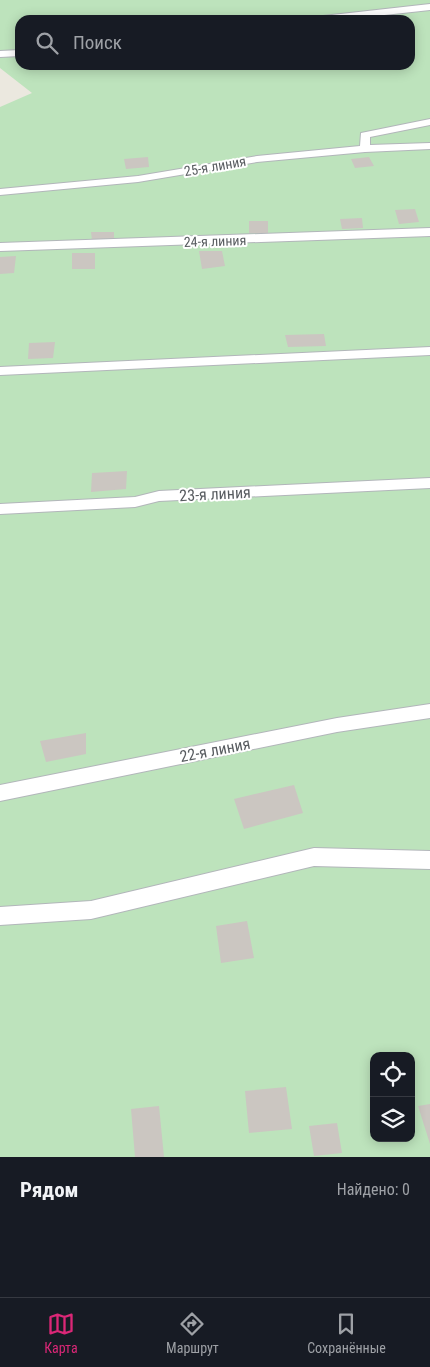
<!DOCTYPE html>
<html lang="ru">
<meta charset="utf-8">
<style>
body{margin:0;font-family:"Roboto Condensed",sans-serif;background:#242831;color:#f1f3f6}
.controls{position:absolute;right:15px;bottom:15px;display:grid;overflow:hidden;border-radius:10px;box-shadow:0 2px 12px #0003}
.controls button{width:45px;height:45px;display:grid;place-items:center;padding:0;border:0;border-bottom:1px solid #363941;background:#171b24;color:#f1f3f6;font:25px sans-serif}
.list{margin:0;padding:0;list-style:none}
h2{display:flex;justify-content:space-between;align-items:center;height:65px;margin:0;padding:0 20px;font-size:21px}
h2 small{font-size:16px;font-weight:400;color:#9ea1a6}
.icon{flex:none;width:28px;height:28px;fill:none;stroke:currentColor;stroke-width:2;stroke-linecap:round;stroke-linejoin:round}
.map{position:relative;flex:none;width:430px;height:1157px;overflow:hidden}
.search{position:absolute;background:#171b24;box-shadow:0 2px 12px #0003;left:15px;right:15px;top:15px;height:55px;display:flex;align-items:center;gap:12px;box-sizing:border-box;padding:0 18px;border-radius:15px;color:#9ea1a6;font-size:19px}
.sheet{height:140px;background:#171b24}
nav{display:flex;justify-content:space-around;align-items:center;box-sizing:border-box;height:70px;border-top:1px solid #363941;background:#171b24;font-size:14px;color:#9ea1a6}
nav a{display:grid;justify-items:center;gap:2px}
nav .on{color:#db2777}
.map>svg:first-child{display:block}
.green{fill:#bde3bc;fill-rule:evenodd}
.building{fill:#cbc6c1}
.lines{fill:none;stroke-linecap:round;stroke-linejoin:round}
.service-casing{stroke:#b2b6ba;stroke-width:2}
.service{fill:#fff;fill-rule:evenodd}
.labels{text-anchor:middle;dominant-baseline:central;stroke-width:4;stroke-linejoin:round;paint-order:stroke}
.far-street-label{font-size:14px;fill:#585c60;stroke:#fff}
.street-label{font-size:16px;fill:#585c60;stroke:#fff}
</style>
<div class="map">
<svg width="430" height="1157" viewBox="0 0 430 1157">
<rect width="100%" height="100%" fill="#ebe8df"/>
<path class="green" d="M 0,0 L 430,0 L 430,1157 L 0,1157 L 0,107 L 32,93 L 0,68 ZM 20,20 L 410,20 L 410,65 L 20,65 ZM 374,1056 L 411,1056 L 411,1138 L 374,1138 Z"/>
<path class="building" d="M 148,157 L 149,167 L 126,169 L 124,159 Z
M 369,157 L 374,166 L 355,168 L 351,159 Z
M 415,209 L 419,222 L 399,224 L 395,210 Z
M 362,218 L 363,228 L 342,229 L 340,219 Z
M 249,221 L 268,221 L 268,234 L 249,233 Z
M 91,232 L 114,232 L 114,239 L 92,240 Z
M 199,251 L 222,251 L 225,266 L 202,269 Z
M 72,253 L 95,253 L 95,269 L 72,269 Z
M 16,256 L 14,273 L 0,274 L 0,257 Z
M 324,334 L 326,346 L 288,347 L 285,335 Z
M 55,342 L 53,358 L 28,359 L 29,343 Z
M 127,471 L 126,489 L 91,492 L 92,473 Z
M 86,733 L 86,754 L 46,762 L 40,741 Z
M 294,785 L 303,813 L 244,829 L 234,799 Z
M 247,921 L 254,958 L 221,963 L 216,926 Z
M 286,1087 L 292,1129 L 249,1133 L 245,1091 Z
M 430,1104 L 430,1144 L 418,1106 Z
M 159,1106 L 164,1157 L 135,1157 L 131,1109 Z
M 337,1123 L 342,1153 L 314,1156 L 309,1126 Z"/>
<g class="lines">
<g class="service-casing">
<path id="service" d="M 430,4 L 430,10 L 339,20 L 309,20 L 314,17 Z
M 20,50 L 20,56 L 0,57 L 0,51 Z
M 430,119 L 430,125 L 370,137 L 370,145 L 430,143 L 430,149 L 365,152 L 257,162 L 138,182 L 0,195 L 0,189 L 138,176 L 257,156 L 360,146 L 361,133 Z
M 430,228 L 430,236 L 0,251 L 0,243 Z
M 430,347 L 430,355 L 0,375 L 0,367 Z
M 430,478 L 430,488 L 159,501 L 135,507 L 0,514 L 0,504 L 135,497 L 159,491 Z
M 430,704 L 430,718 L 337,732 L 0,801 L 0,785 L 337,718 Z
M 314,848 L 430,851 L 430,869 L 314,866 L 91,919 L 0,925 L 0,907 L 91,901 Z"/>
</g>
<use href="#service" class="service"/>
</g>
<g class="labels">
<g class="far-street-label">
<text transform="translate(215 166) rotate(-10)">25-я линия</text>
<text transform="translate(215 241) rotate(-2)">24-я линия</text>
</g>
<g class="street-label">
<text transform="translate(215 494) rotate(-3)">23-я линия</text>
<text transform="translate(215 750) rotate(-11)">22-я линия</text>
</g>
</g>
</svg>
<div class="controls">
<button><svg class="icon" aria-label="locate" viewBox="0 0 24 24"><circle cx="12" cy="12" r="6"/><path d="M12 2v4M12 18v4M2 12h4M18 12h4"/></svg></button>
<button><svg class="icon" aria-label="layers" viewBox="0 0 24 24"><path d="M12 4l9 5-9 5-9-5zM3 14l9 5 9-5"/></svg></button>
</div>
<div class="search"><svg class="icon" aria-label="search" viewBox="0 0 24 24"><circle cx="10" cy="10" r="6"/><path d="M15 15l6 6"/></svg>Поиск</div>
</div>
<section class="sheet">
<h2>Рядом<small>Найдено: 0</small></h2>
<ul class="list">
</ul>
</section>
<nav>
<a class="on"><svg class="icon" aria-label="map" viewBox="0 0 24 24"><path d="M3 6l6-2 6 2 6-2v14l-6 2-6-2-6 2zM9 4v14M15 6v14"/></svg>Карта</a>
<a><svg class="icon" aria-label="directions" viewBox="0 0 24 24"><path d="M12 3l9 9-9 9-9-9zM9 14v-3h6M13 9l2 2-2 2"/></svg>Маршрут</a>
<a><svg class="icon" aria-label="saved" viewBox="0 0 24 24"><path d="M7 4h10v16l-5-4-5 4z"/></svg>Сохранённые</a>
</nav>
